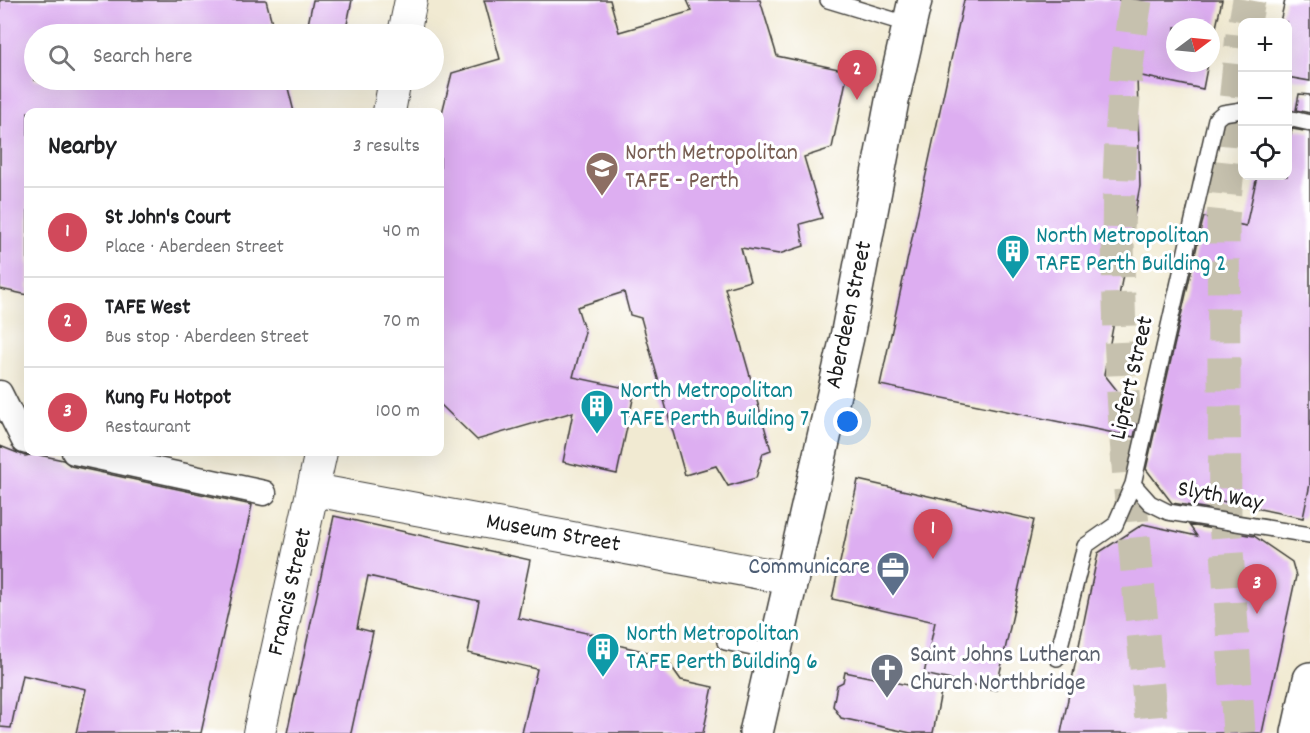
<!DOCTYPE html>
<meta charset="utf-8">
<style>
body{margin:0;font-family:Dekko,sans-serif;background:#f6f6f6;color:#202124}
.controls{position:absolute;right:18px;top:18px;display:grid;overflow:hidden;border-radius:12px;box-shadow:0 6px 24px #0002}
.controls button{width:54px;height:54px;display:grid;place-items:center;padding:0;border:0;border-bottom:2px solid #e0e0e0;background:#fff;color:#202124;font:30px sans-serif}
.compass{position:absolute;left:1166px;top:18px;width:54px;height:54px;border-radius:50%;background:#fff;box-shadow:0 6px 24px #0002;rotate:74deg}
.you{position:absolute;left:848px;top:422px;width:21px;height:21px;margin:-15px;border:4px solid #fff;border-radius:50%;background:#1a73e8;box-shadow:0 0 0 9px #1a73e833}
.badge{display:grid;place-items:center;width:39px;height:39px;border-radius:50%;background:#d1495b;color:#fff;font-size:20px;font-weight:700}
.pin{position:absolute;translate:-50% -50px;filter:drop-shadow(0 2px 3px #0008)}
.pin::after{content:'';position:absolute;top:32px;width:21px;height:18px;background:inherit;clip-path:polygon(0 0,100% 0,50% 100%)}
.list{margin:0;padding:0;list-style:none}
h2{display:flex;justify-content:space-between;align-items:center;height:78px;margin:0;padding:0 24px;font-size:26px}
h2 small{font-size:20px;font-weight:400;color:#757577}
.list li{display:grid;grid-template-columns:39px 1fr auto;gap:18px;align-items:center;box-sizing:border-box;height:90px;padding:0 24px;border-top:2px solid #e0e0e0}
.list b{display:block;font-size:22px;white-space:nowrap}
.list p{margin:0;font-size:20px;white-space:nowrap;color:#757577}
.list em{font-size:20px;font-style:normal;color:#757577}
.icon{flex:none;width:33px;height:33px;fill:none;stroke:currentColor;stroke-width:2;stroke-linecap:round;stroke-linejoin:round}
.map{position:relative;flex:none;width:1310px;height:733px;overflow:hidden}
.search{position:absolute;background:#fff;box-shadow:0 6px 24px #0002;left:24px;top:24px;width:420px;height:66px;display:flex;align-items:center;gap:15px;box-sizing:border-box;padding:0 21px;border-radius:33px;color:#757577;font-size:22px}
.panel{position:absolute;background:#fff;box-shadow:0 6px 24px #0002;left:24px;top:108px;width:420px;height:348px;border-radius:12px}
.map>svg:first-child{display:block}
.building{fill:#ddaef1}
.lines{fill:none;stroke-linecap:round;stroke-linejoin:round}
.motorway-tunnel{stroke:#c6c1ae;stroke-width:33;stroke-dasharray:33 16;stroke-linecap:butt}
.service-casing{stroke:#3c3b37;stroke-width:18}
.pedestrian-casing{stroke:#3c3b37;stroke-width:27}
.minor-casing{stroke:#3c3b37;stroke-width:34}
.tertiary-casing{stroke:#3c3b37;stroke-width:36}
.primary-casing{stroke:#3c3b37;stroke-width:36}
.service{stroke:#fff;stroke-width:15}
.pedestrian{stroke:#fff;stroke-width:24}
.minor{stroke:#fff;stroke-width:32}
.tertiary{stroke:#fff;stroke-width:33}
.primary{stroke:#fff;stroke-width:33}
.labels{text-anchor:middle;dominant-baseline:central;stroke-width:6;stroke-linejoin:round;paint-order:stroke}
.education-label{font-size:24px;fill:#785e54;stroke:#fff;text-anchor:start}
.culture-label{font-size:24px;fill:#0d838f;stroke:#fff;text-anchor:start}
.street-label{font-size:24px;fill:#1c1c1c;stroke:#fff}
.service-label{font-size:24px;fill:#4e5e75;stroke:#fff;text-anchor:end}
.worship-label{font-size:24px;fill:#5b616d;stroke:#fff;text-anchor:start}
</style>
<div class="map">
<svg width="1310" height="733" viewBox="0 0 1310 733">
<rect width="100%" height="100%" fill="#fff"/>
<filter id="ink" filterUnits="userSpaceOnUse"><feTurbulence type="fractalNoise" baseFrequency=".0167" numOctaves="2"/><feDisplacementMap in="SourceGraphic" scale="12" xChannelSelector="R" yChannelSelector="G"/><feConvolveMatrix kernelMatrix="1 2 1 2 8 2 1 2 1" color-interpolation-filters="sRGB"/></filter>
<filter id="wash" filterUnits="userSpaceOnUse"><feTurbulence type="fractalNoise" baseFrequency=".008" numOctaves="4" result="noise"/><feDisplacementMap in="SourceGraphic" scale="24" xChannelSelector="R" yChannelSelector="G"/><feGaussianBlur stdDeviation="1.35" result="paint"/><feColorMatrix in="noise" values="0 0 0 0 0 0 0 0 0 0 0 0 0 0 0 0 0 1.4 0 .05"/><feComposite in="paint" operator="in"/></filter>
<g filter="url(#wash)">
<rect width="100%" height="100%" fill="#f1ead2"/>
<g id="blocks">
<path class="building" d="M 0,0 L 266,0 L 275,34 L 34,34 L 34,80 L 286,80 L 294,112 L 28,112 L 28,295 L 0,289 Z
M 313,0 L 352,0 L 345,34 L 306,34 Z
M 484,0 L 610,0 L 619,32 L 692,11 L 687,0 L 760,0 L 777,56 L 848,71 L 832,148 L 804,157 L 822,218 L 800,224 L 804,246 L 779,254 L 741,248 L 750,281 L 725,288 L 771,450 L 763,453 L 756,478 L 728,486 L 716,466 L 685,475 L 641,318 L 630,315 L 624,292 L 577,307 L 585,332 L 573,377 L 635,390 L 617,474 L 563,462 L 573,412 L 477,440 L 440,404 L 440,121 L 452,73 L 500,59 Z
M 964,0 L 1222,0 L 1211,50 L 1211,27 L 1175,27 L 1175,63 L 1208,63 L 1203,89 L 1137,75 L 1140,186 L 1104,374 L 1138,417 L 1134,437 L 880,385 Z
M 1285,0 L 1310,0 L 1310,81 L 1287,77 L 1287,22 L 1280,22 Z
M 1299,94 L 1310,95 L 1310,113 L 1296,110 Z
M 1292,129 L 1310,132 L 1310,484 L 1303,518 L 1197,496 L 1217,510 L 1172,503 L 1146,469 L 1202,224 L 1204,217 L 1246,226 L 1257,176 L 1287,176 L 1287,137 L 1290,138 Z
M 0,446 L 25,456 L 35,454 L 63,460 L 71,466 L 252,505 L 201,733 L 76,733 L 86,689 L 22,675 L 11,728 L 0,727 Z
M 858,480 L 1034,520 L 996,690 L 924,674 L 935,622 L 832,599 Z
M 334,516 L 530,560 L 518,618 L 614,639 L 613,644 L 664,656 L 681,680 L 713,687 L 703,733 L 522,733 L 537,669 L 468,653 L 479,601 L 368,576 L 357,628 L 373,632 L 351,733 L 287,733 Z
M 1143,524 L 1197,536 L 1189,525 L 1254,536 L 1292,562 L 1296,576 L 1262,733 L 1061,733 L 1098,553 Z
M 845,672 L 941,692 L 933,733 L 911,733 L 841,718 L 833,706 L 837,685 L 843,682 Z"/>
</g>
</g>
<g filter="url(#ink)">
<use href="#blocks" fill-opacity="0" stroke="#3c3b37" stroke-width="1.5"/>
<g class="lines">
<path class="motorway-tunnel" d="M 1136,0 C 1097,243 1131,490 1152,733
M 1245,22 L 1249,0
M 1239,733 L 1225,520 L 1223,218 L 1242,35"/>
<g class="service-casing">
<path id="service" d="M 828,0 L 910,25
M 1288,118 L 1310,123
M 1133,484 L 1150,503 L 1168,512 L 1310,535
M 725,642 L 775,653
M 1057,658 L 1085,546 L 1115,525 L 1133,484 L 1216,119 L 1223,113 L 1242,110"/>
</g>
<g class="pedestrian-casing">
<path id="pedestrian" d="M 0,393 L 24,441 L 28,442
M 74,452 L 264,493"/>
</g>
<g class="minor-casing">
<path id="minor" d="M 404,34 L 411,0
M 389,112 L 395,80
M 314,490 L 792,579
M 259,733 L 321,452"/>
</g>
<g class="tertiary-casing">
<path id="tertiary" d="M 756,733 L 847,337 L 892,101 L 915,0"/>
</g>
<g class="primary-casing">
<path id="primary" d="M 1298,733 L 1310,679"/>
</g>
<use href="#service" class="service"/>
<use href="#pedestrian" class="pedestrian"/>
<use href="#minor" class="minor"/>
<use href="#tertiary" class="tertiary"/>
<use href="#primary" class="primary"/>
</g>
</g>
<defs>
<g id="university-pin" transform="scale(1.725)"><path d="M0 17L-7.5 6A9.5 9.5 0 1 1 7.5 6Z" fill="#8d6e63" stroke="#fff"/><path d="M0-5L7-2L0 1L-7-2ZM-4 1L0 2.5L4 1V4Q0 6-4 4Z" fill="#fff"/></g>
<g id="building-pin" transform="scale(1.725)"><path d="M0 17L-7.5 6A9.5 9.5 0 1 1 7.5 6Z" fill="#0f9aa8" stroke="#fff"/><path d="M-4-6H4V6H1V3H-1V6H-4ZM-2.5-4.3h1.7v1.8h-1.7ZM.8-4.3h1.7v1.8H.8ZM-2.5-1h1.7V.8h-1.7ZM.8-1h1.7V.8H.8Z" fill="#fff"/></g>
<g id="office-pin" transform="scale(1.725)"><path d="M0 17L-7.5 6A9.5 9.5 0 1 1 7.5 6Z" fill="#5c6f8a" stroke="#fff"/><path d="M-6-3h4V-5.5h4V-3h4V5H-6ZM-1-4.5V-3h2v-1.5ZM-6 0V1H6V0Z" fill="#fff"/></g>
<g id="church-pin" transform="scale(1.725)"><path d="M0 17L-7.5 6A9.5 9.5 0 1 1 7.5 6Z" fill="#6b7280" stroke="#fff"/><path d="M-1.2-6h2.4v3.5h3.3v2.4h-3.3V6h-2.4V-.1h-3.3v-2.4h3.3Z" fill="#fff"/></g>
</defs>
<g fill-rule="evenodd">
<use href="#university-pin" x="602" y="168"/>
<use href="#building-pin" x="1013" y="251"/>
<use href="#building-pin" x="597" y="406"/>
<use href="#office-pin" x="893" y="568"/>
<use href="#building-pin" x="603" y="649"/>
<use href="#church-pin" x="887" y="670"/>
</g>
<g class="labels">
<g class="education-label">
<text x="625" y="154">North Metropolitan<tspan x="625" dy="28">TAFE - Perth</tspan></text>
</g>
<g class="culture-label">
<text x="1036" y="237">North Metropolitan<tspan x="1036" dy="28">TAFE Perth Building 2</tspan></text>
<text x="620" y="392">North Metropolitan<tspan x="620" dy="28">TAFE Perth Building 7</tspan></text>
<text x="626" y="635">North Metropolitan<tspan x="626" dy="28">TAFE Perth Building 6</tspan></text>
</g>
<g class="street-label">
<text transform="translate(850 315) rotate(-78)">Aberdeen Street</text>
<text transform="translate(1133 378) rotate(-77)">Lipfert Street</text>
<text transform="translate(1220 497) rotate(10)">Slyth Way</text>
<text transform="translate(553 534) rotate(10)">Museum Street</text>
<text transform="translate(291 592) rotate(-77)">Francis Street</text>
</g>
<g class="service-label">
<text x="870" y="568">Communicare</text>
</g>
<g class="worship-label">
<text x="910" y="656">Saint Johns Lutheran<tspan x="910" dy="28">Church Northbridge</tspan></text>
</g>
</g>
</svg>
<div class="controls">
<button>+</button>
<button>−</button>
<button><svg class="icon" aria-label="locate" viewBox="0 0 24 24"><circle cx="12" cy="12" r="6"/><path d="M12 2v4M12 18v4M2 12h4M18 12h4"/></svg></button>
</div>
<svg class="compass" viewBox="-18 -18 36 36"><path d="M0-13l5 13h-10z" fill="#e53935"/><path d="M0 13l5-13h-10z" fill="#757577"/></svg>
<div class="you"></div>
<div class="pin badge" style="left:933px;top:559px">1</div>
<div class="pin badge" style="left:857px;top:100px">2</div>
<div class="pin badge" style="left:1257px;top:614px">3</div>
<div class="search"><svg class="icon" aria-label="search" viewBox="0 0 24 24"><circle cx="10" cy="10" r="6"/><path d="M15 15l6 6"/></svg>Search here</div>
<section class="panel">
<h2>Nearby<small>3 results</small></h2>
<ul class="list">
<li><span class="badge">1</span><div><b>St John's Court</b><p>Place · Aberdeen Street</p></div><em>40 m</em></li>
<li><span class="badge">2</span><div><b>TAFE West</b><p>Bus stop · Aberdeen Street</p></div><em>70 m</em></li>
<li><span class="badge">3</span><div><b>Kung Fu Hotpot</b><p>Restaurant</p></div><em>100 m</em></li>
</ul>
</section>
</div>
